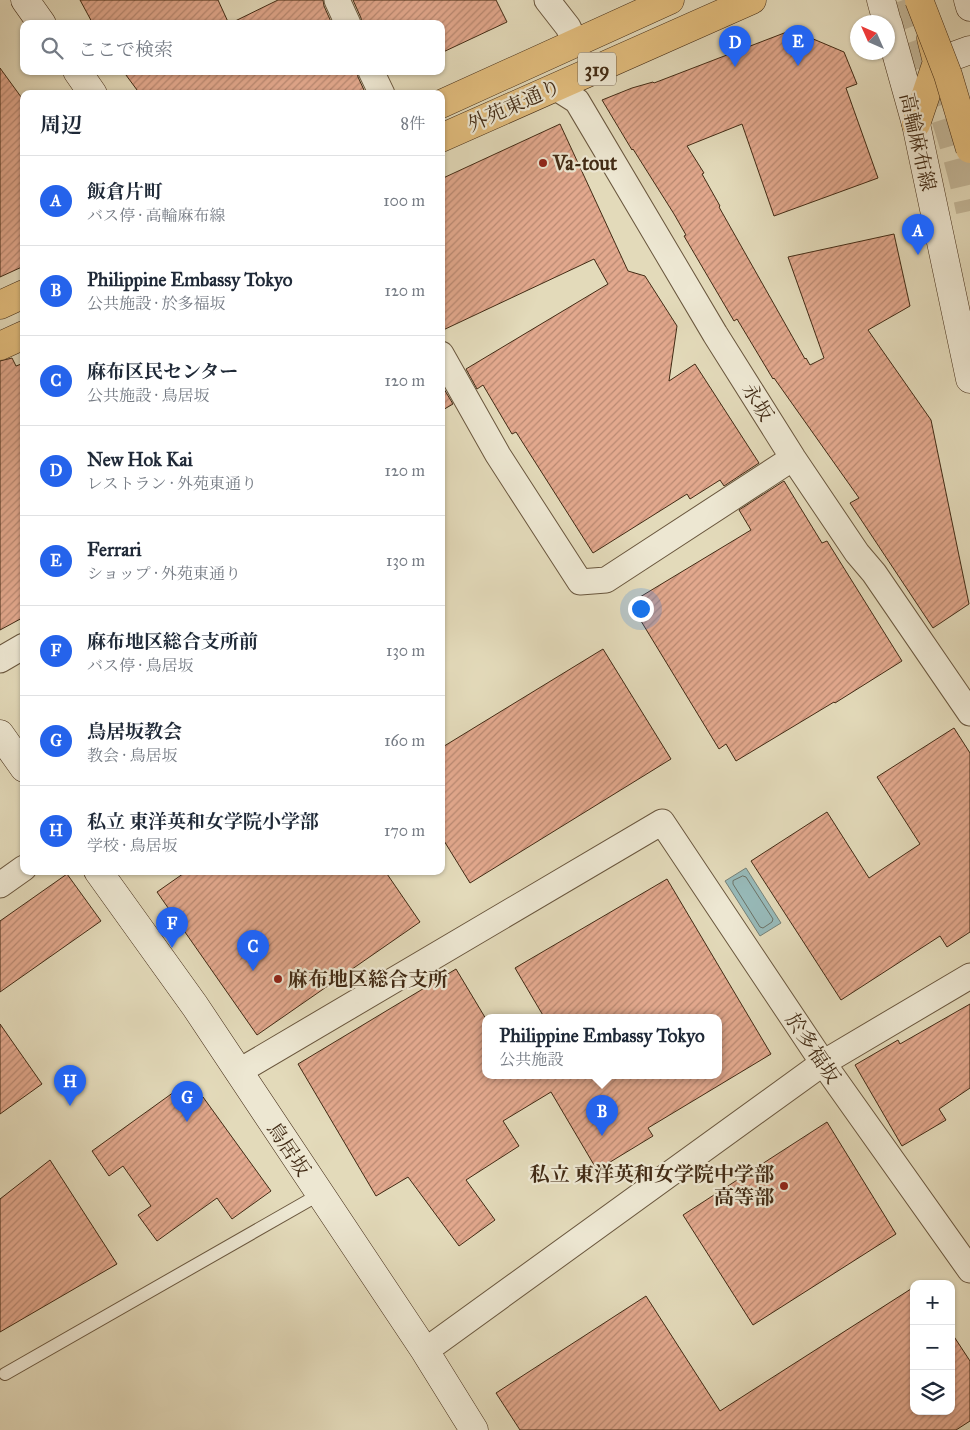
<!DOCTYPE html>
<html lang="ja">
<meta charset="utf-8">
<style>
body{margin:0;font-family:"IM FELL Great Primer","Noto Serif JP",serif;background:#f2f2f3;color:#1f2937}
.controls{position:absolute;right:15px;bottom:15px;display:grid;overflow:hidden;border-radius:10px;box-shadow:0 1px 4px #0004}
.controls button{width:45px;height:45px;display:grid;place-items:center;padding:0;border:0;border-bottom:1px solid #e0e1e3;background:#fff;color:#1f2937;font:25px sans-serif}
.compass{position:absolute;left:850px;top:15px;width:45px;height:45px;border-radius:50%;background:#fff;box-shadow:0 1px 4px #0004;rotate:315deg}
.you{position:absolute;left:640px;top:608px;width:18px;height:18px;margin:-12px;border:4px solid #fff;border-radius:50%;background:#1a73e8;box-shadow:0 0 0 8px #1a73e833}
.badge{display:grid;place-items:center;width:32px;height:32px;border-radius:50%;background:#2563eb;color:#fff;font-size:16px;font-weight:700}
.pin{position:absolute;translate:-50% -41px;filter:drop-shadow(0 1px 2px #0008)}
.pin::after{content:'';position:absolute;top:26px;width:18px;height:15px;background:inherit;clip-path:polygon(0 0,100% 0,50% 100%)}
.popup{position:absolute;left:482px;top:1014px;width:240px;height:65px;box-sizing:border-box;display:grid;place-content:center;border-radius:10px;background:#fff;filter:drop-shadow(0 1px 4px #0005);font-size:16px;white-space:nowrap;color:#747a83}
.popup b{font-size:19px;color:#1f2937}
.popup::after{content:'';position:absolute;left:50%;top:100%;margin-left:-10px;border:10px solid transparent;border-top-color:#fff}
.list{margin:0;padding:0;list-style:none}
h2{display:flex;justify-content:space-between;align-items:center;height:65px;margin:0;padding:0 20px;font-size:21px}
h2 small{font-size:16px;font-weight:400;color:#747a83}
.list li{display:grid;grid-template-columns:32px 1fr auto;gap:15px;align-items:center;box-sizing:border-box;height:90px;padding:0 20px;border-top:1px solid #e0e1e3}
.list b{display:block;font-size:19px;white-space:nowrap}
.list p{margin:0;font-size:16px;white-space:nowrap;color:#747a83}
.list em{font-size:16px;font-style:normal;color:#747a83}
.icon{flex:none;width:28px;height:28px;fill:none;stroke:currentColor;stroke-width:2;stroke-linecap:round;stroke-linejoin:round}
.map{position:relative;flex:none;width:970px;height:1430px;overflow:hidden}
.search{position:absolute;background:#fff;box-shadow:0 1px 4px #0004;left:20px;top:20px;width:425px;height:55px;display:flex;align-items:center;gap:12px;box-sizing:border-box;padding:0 18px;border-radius:10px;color:#747a83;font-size:19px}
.panel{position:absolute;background:#fff;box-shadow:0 1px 4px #0004;left:20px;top:90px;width:425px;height:785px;border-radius:10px}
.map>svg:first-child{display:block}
.water{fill:#97b9b8;stroke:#758077}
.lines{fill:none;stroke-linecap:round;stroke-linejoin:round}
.shore{stroke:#6c7266;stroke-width:1}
.building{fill:url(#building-hatch);stroke:#422b15}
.highway-tunnel{stroke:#c3b799;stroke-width:28;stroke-dasharray:28 14;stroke-linecap:butt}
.lane-casing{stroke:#6a573e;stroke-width:14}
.street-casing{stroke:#6a573e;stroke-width:27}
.secondary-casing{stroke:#422b15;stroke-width:29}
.primary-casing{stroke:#422b15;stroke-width:29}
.lane{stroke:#ede7d2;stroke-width:12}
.street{stroke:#ede7d2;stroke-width:25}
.secondary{stroke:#ede7d2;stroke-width:28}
.primary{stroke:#e2bd7d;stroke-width:28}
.highway-bridge-casing{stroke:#422b15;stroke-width:29;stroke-linecap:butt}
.highway-bridge{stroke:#e2bd7d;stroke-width:28}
.poi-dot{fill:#8f2418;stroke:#ede7d2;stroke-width:2}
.labels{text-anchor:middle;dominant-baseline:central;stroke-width:4.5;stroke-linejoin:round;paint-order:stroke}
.shield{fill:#ede7d2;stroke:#75634e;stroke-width:1}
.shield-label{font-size:19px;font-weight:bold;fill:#422b15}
.street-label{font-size:20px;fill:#422b15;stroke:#ede7d2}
.poi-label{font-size:20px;font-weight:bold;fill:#422b15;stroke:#ede7d2;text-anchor:start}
</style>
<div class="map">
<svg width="970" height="1430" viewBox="0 0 970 1430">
<defs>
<pattern id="building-hatch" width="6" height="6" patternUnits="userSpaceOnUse" patternTransform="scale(1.25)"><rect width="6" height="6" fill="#e2a88d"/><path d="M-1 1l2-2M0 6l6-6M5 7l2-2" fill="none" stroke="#b98972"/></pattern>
</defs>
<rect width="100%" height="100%" fill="#e3daba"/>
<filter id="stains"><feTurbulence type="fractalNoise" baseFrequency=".004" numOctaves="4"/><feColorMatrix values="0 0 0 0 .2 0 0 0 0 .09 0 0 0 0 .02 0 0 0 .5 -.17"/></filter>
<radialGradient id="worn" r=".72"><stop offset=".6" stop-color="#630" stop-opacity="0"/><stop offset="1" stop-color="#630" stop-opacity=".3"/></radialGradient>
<path class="water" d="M 746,868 L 781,923 L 760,936 L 725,881 Z"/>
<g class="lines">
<path class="shore" d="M 743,876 L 746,877 L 773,919 L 772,922 L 763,928 L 760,927 L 733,884 L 733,881 Z"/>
</g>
<path class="building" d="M 80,0 L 218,0 L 229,24 L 278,0 L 323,0 L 324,6 L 332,24 L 93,24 Z
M 353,0 L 496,0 L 507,22 L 441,53 L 441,24 L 362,24 L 361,18 Z
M 792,30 L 844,52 L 857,84 L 846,88 L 878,178 L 774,216 L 742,124 L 687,146 L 704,173 L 702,174 L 720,206 L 719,207 L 805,359 L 806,358 L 810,365 L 824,358 L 788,257 L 894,234 L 910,306 L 868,330 L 931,420 L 969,604 L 933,628 L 850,503 L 859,498 L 774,378 L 773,379 L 737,319 L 734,321 L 684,236 L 686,235 L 674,214 L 633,149 L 632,150 L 602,100 L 632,88 L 653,82 L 654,83 Z
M 0,68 L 24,101 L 24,266 L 0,277 Z
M 123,71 L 357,71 L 358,77 L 364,90 L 357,94 L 140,94 Z
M 560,124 L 628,271 L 645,276 L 677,326 L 669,381 L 695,364 L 759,463 L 724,486 L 720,480 L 690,499 L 687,494 L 593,553 L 516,432 L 512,434 L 483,385 L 477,389 L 466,369 L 608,284 L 594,259 L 441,331 L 441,179 Z
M 12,358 L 16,366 L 24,363 L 24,617 L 0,630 L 0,361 Z
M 441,384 L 453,404 L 441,411 Z
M 784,481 L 822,543 L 827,541 L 902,661 L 835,703 L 834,702 L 736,761 L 726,744 L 719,749 L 630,603 L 751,530 L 739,510 Z
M 603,649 L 671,759 L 470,883 L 441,836 L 441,748 Z
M 954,728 L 970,753 L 970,932 L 947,947 L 940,936 L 841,1000 L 751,861 L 827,812 L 869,878 L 920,844 L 877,777 Z
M 187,871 L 385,871 L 420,922 L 257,1035 L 157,892 Z
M 67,874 L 101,921 L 0,992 L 0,921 Z
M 667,879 L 771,1054 L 648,1128 L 653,1136 L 597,1170 L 551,1092 L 503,1121 L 519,1146 L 466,1180 L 495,1220 L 459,1246 L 408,1177 L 376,1196 L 298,1064 L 456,969 L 486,1019 L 486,1075 L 718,1075 L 718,1017 L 544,1017 L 515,968 Z
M 970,1004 L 970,1088 L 939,1109 L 946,1120 L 902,1146 L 855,1065 L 898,1040 L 900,1044 Z
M 0,1024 L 42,1084 L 0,1114 Z
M 174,1092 L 187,1109 L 203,1097 L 271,1191 L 232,1219 L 217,1198 L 157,1241 L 138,1215 L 151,1206 L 123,1166 L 109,1176 L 92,1151 Z
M 827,1122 L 896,1234 L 753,1325 L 683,1215 Z
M 50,1160 L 117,1264 L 0,1332 L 0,1199 Z
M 914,1287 L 914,1411 L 951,1411 L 951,1332 L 970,1361 L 970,1421 L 956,1430 L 520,1430 L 496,1393 L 646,1296 L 720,1411 Z"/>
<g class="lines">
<path class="highway-tunnel" d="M 903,0 C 929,69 955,138 970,211"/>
<g class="lane-casing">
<path id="lane" d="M 5,1374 L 320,1194"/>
</g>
<g class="street-casing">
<path id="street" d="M 337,0 L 348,24
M 547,0 L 568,27 L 575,42
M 371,71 L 382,94
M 555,87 L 577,101 L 715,334 L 793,458 L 857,553 L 874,573 L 970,713
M 441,354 L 498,455 L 580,582 L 606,580 L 793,458
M 0,660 L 24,646
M 0,885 L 24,868
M 238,1072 L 662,822 L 823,1063 L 970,1270
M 425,1351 L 823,1063 L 970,976"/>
</g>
<g class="secondary-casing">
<path id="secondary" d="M 25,0 L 42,24
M 881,0 L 887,22
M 968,0 L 970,7
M 888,24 L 916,124 L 970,379
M 937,62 L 970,50
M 77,71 L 93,94
M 0,734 L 24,768
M 98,871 L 195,1006 L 425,1351 L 474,1430"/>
</g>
<g class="primary-casing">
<path id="primary" d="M 441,104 L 670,0
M 916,124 L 937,62 L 931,38
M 441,138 L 752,0
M 0,305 L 24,294
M 0,346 L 24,335"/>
</g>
<use href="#lane" class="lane"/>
<use href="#street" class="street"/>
<use href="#secondary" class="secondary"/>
<use href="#primary" class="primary"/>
<g class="highway-bridge-casing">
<path id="highway-bridge" d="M 919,0 L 948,75 L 970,149"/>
</g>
<use href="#highway-bridge" class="highway-bridge"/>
</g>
<g class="poi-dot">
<circle cx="543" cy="163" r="5"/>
<circle cx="278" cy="979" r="5"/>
<circle cx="784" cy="1186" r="5"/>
</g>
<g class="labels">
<rect class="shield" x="578" y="52.5" width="38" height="33" rx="4"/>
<g class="shield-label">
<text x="597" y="69">319</text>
</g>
<g class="street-label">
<text transform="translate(514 105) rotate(-24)">外苑東通り</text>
<text transform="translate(918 142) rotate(77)">高輪麻布線</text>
<text transform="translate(758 402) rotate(58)">永坂</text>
<text transform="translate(813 1048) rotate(56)">於多福坂</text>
<text transform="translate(289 1149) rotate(56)">鳥居坂</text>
</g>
<g class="poi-label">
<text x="553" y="163">Va-tout</text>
<text x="288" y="979">麻布地区総合支所</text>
<text x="774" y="1174" text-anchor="end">私立 東洋英和女学院中学部<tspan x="774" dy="23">高等部</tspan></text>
</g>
</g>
<rect width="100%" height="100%" filter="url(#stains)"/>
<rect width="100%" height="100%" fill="url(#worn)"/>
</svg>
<div class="controls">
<button>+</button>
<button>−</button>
<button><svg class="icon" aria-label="layers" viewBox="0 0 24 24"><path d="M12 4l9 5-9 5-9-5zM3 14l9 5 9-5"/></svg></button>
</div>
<svg class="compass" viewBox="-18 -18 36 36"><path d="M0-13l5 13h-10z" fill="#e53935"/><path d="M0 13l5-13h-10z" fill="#747a83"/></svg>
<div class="you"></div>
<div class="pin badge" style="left:918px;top:255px">A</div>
<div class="pin badge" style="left:602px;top:1136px">B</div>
<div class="popup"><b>Philippine Embassy Tokyo</b>公共施設</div>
<div class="pin badge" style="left:253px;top:971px">C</div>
<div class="pin badge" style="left:735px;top:67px">D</div>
<div class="pin badge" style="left:798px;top:66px">E</div>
<div class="pin badge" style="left:172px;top:948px">F</div>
<div class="pin badge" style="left:187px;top:1122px">G</div>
<div class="pin badge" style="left:70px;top:1106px">H</div>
<div class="search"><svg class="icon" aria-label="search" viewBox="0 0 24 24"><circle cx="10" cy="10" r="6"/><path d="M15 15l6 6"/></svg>ここで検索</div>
<section class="panel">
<h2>周辺<small>8件</small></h2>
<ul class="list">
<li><span class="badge">A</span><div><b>飯倉片町</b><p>バス停 · 高輪麻布線</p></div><em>100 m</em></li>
<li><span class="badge">B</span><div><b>Philippine Embassy Tokyo</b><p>公共施設 · 於多福坂</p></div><em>120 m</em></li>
<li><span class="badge">C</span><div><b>麻布区民センター</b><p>公共施設 · 鳥居坂</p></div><em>120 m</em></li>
<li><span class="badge">D</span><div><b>New Hok Kai</b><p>レストラン · 外苑東通り</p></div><em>120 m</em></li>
<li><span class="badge">E</span><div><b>Ferrari</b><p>ショップ · 外苑東通り</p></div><em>130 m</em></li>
<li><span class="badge">F</span><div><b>麻布地区総合支所前</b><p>バス停 · 鳥居坂</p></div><em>130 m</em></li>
<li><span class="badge">G</span><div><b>鳥居坂教会</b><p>教会 · 鳥居坂</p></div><em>160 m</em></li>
<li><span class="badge">H</span><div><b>私立 東洋英和女学院小学部</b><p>学校 · 鳥居坂</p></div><em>170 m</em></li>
</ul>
</section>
</div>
